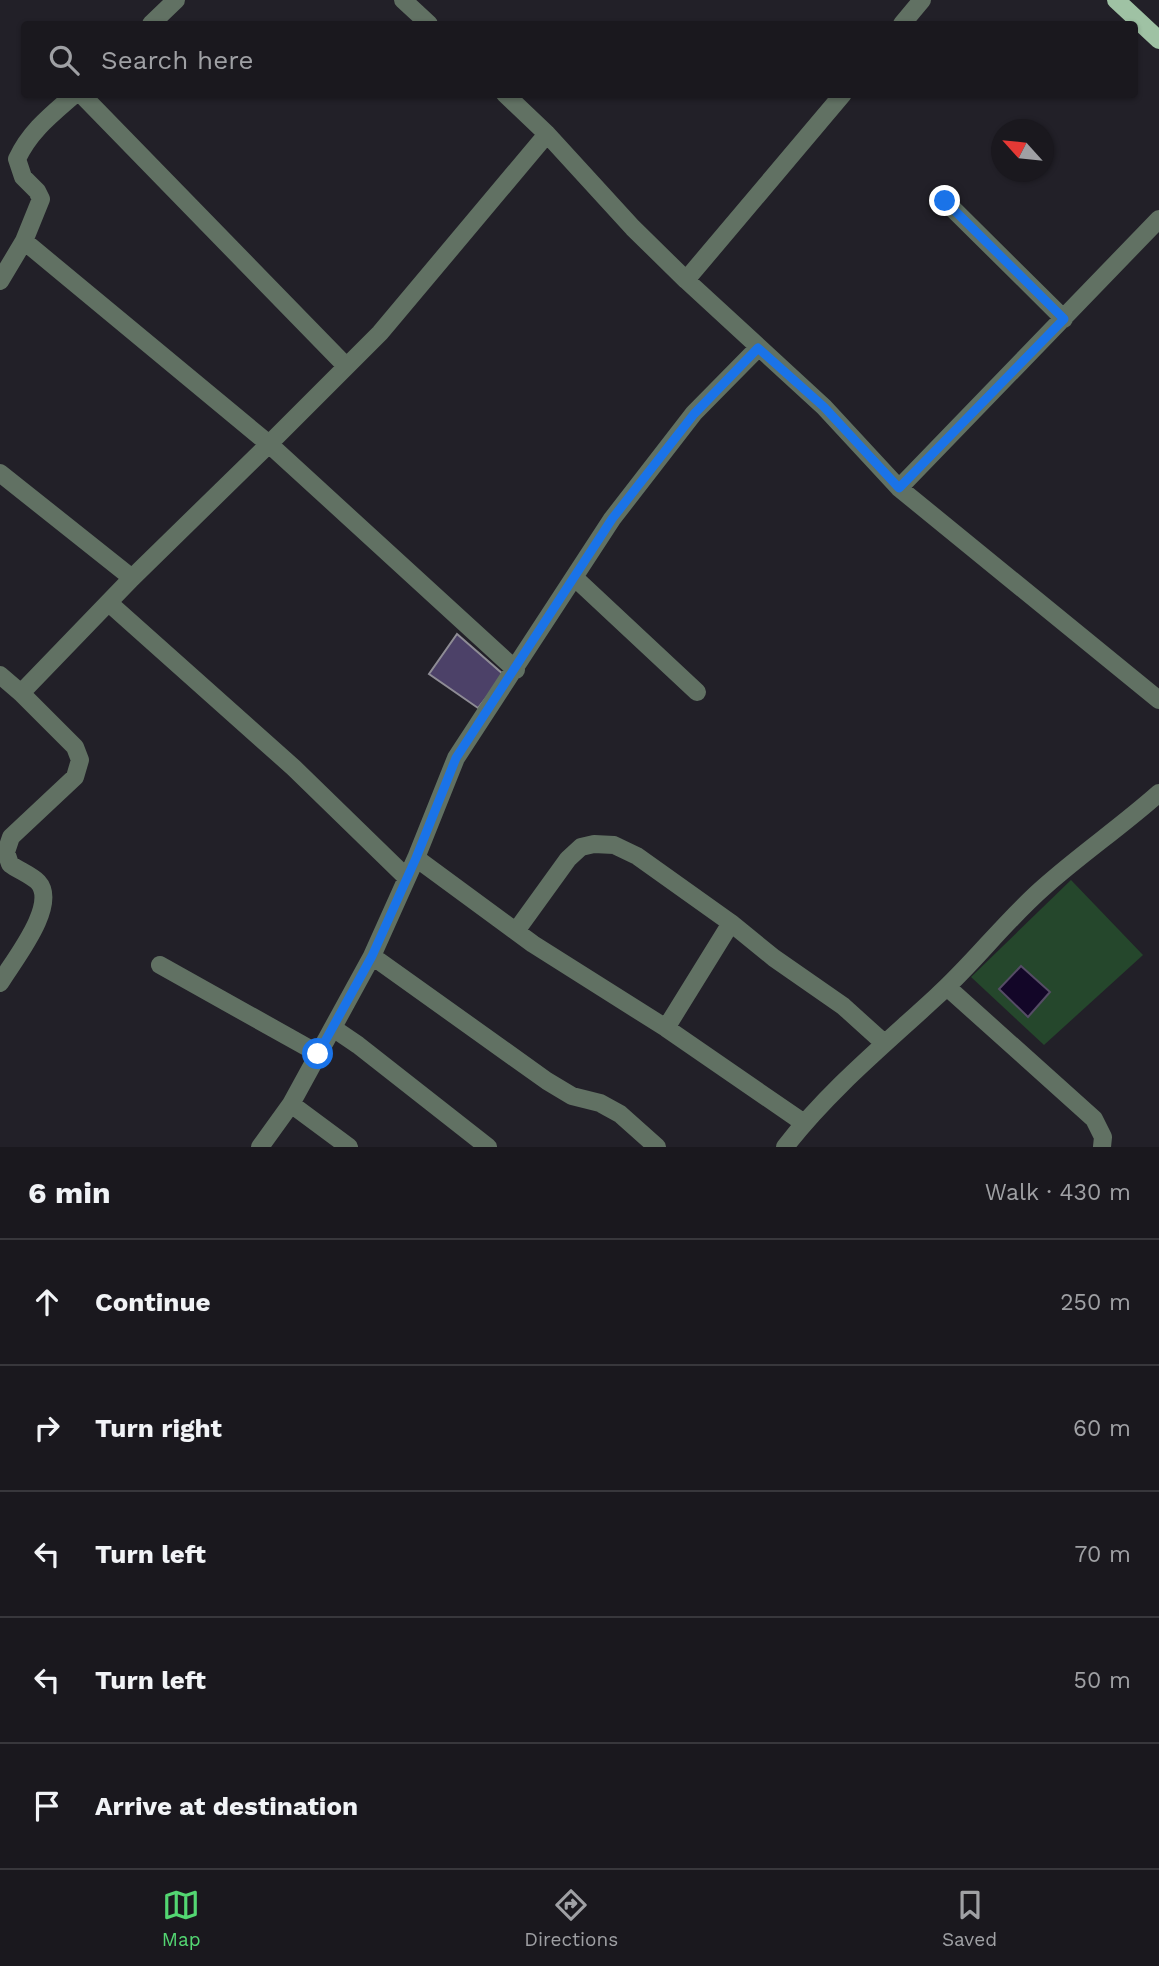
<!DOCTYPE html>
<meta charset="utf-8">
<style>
body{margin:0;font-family:"Work Sans",sans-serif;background:#27252b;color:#f1f3f6}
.compass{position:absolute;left:991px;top:119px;width:63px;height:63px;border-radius:50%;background:#1a181e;box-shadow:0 2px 5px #0004;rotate:297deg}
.stop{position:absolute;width:21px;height:21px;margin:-16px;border:5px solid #1a73e8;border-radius:50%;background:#fff}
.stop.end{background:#1a73e8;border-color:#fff;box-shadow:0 2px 7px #0008}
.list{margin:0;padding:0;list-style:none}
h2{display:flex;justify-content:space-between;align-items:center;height:91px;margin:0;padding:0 28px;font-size:30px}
h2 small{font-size:23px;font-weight:400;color:#9fa0a4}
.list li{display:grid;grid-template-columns:46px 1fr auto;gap:21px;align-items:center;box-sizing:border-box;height:126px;padding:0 28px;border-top:2px solid #38373c}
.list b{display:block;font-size:26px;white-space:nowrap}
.list em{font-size:23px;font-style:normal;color:#9fa0a4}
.icon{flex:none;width:38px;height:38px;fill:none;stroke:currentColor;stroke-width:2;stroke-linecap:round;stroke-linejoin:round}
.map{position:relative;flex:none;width:1159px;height:1147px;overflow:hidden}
.search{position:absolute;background:#1a181e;box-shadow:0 2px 5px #0004;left:21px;right:21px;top:21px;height:77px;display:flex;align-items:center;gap:18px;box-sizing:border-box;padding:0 24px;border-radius:7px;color:#9fa0a4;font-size:26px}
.sheet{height:721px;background:#1a181e}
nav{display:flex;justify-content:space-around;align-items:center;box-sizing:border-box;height:98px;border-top:2px solid #38373c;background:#1a181e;font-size:19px;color:#9fa0a4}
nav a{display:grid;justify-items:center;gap:4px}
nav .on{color:#53d672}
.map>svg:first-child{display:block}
.green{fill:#25472c}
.water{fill:#130628;stroke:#554c65;stroke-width:2}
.building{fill:#4c4168;stroke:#8e8c95;stroke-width:2}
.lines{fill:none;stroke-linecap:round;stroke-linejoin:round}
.street{stroke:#617163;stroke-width:18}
.primary{stroke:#9fc2a4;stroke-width:18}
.route{stroke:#1a73e8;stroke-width:9}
</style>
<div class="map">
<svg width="1159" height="1147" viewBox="0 0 1159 1147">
<rect width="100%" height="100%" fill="#222028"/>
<path class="green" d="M 1071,880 L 1143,955 L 1044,1045 L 971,977 Z"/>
<path class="water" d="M 1021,966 L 1050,992 L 1028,1017 L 999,989 Z"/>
<path class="building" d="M 457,634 L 504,675 L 478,708 L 429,674 Z"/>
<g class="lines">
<path class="street" d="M 403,0 L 429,24
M 151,24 L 176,0
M 902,24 L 922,0
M 81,94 L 346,366
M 505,94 L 547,134 L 633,228 L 686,280 L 824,407 L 899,488 L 1159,700
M 945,201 L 1064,319
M 686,280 L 843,94
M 0,281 L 24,241 L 41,199 L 37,191 L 23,177 L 17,159 C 30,131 51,115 75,94
M 0,473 L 132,578
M 899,488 L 1159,219
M 575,578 L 697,692
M 109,603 L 294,768 L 407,878
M 516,670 L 269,444 L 380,333 L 547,134
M 0,675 L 21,693 L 75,747 L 80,760 L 75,777 L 11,837 L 6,852 L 10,864 C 18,870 31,875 38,882 C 59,905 13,961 0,983
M 21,693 L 132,578 L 269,444 L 24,241
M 416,858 L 533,944 L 666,1028 L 804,1123
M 516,931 L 568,859 L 581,847 L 594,844 L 614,845 L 637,856 L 731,923 L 774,958 L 843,1006 L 884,1043
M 160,965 L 319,1054
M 947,987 L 1094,1119 L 1103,1137 L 1102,1147
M 333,1028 L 358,1045 L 488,1147
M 666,1028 L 731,923
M 260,1147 L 291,1104
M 349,1147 L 291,1104 L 372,956
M 657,1147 L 620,1114 L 600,1103 L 572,1096 L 547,1081 L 372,956 L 416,858 L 456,758 L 612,519 L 694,413 L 758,348
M 785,1147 C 828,1091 884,1045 936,997 C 974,963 1005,921 1044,887 C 1081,854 1122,826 1159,793"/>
<path class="primary" d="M 1116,0 L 1159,40"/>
</g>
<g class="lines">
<path class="route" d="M 318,1054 L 372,956 L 416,858 L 456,758 L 612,519 L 694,414 L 758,348 L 824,407 L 899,488 L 1064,319 L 945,201"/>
</g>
</svg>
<svg class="compass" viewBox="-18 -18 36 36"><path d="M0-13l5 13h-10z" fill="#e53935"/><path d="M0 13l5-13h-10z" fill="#9fa0a4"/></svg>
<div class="stop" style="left:318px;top:1054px"></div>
<div class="stop end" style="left:945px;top:201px"></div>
<div class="search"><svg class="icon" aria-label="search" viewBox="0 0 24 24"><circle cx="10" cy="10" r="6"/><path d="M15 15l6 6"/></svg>Search here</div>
</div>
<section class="sheet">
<h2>6 min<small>Walk · 430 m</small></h2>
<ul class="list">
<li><svg class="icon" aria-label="ahead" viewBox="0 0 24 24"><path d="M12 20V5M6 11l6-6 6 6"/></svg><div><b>Continue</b></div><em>250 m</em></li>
<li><svg class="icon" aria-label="right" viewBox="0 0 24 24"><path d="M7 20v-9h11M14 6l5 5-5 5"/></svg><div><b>Turn right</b></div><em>60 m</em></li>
<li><svg class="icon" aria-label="left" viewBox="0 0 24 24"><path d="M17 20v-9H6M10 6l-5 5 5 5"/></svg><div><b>Turn left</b></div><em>70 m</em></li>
<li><svg class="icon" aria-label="left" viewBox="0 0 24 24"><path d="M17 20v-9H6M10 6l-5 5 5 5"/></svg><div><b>Turn left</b></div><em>50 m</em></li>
<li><svg class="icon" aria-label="arrive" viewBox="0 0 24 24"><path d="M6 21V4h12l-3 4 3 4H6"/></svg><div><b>Arrive at destination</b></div></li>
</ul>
</section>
<nav>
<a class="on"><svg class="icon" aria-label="map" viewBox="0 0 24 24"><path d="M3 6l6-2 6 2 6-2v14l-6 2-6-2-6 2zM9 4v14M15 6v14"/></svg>Map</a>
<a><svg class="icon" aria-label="directions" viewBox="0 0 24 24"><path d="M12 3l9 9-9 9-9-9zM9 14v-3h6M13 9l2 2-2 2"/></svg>Directions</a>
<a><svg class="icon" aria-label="saved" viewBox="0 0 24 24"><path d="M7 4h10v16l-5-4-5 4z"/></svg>Saved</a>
</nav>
